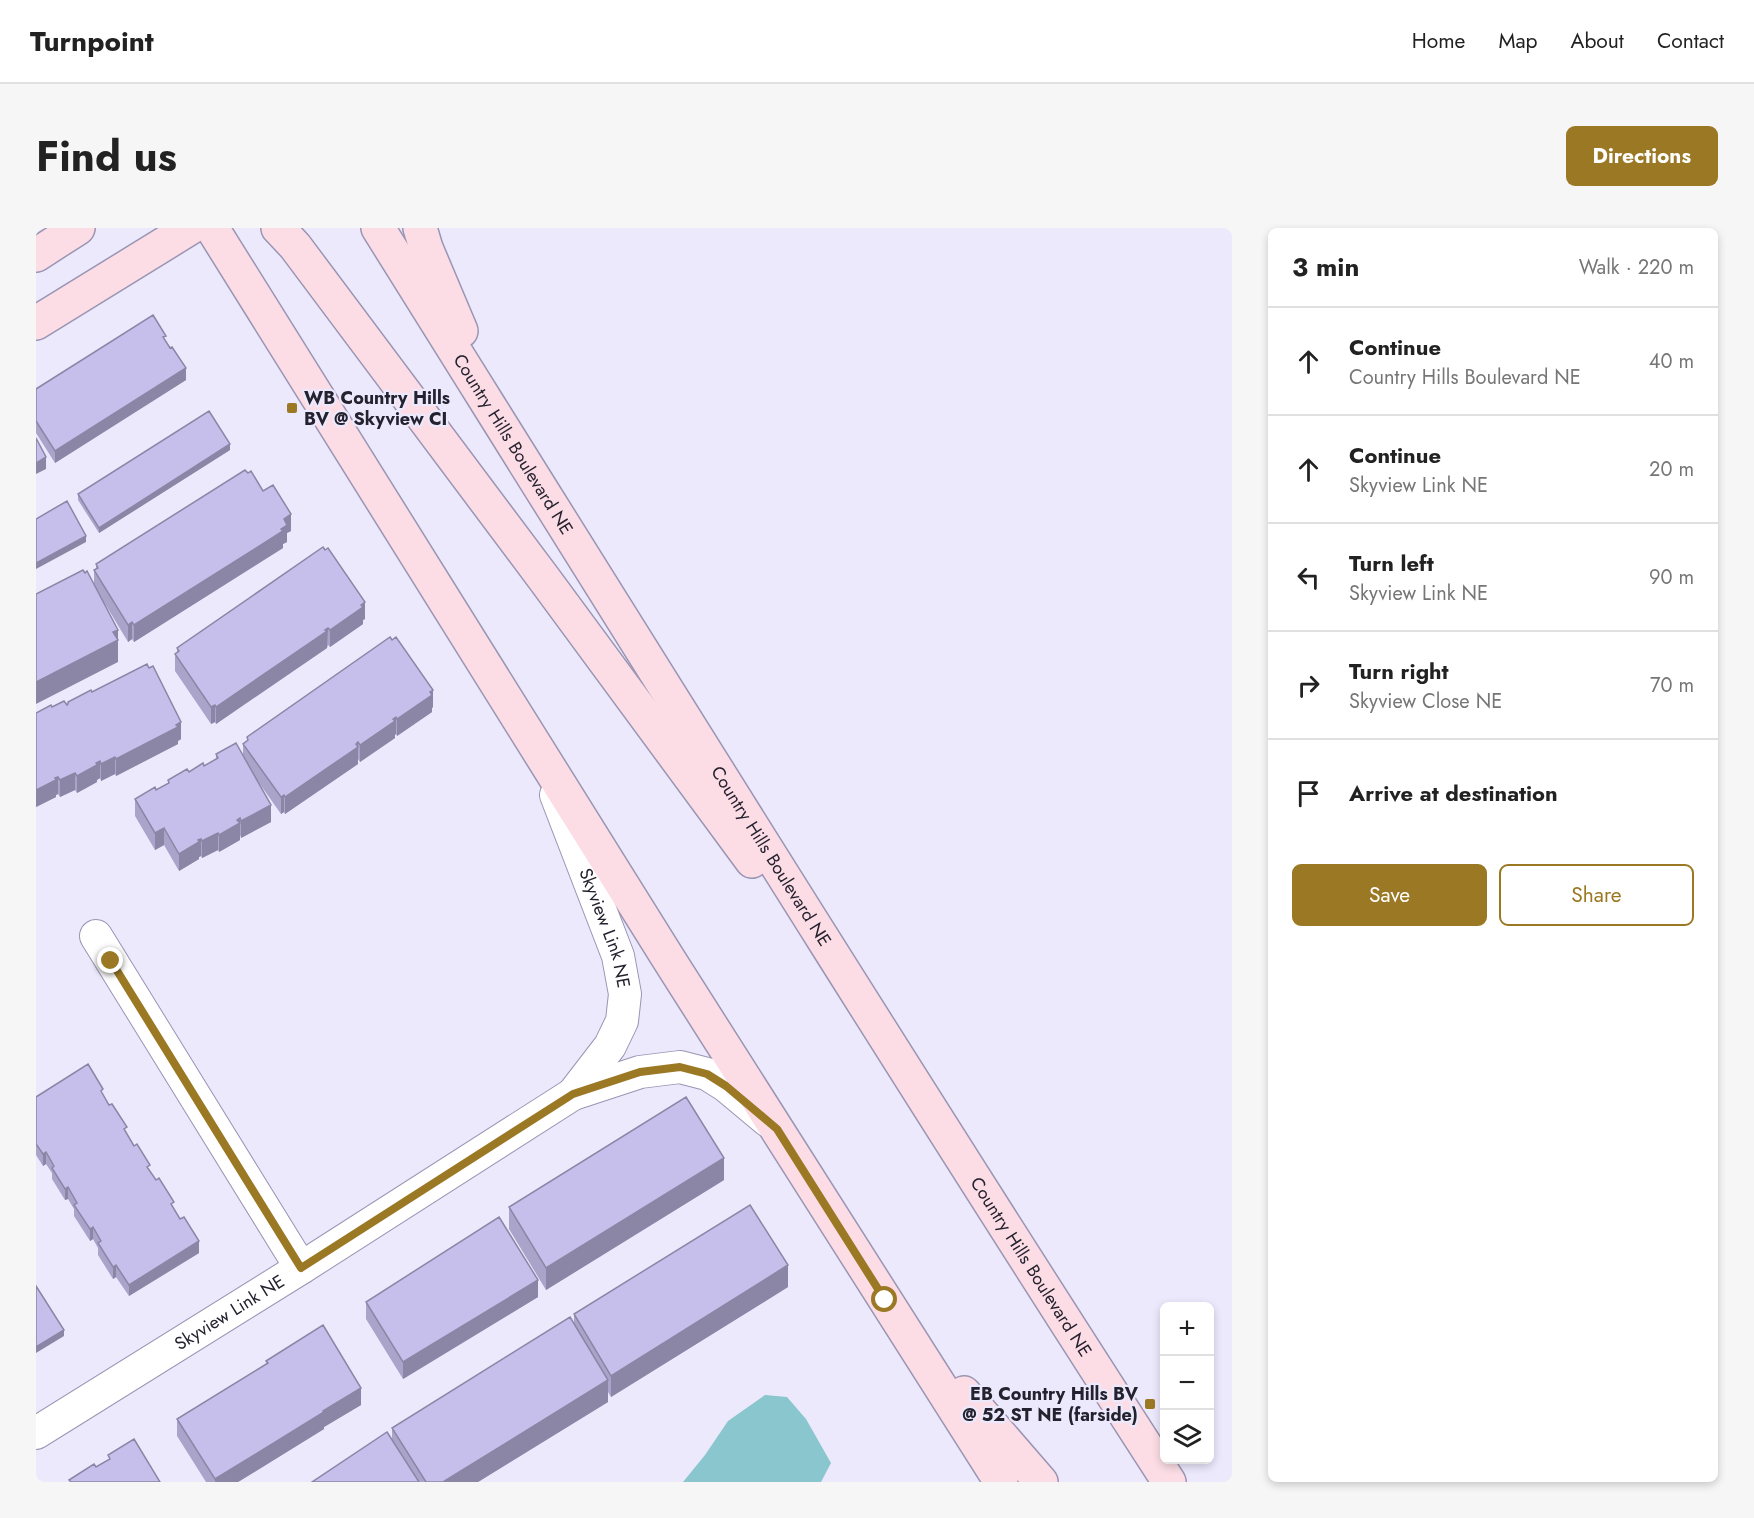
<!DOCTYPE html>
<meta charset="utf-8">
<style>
body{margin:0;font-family:Jost,sans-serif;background:#f6f6f6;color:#222}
.controls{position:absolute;right:18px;bottom:18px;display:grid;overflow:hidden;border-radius:9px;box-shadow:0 3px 9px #0003}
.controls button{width:54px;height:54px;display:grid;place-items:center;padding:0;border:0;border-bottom:2px solid #e0e0e0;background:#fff;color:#222;font:30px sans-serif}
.stop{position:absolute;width:18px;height:18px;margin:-14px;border:4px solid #9b7823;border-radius:50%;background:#fff}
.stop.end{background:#9b7823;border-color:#fff;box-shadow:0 2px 6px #0008}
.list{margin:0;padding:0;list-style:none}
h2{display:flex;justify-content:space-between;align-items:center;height:78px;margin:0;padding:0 24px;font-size:26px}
h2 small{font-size:20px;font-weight:400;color:#767676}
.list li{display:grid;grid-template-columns:39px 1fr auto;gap:18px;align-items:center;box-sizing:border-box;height:108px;padding:0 24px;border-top:2px solid #e0e0e0}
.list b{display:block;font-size:22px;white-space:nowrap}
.list p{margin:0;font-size:20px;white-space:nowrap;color:#767676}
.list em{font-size:20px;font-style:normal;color:#767676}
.actions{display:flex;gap:12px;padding:18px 24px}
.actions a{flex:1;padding:14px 0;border:2px solid #9b7823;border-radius:9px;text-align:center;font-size:21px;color:#9b7823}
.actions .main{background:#9b7823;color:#fff}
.icon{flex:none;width:33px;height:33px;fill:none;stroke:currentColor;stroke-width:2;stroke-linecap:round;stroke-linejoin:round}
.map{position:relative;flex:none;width:1196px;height:1254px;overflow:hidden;border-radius:9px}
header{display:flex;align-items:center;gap:36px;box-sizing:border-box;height:84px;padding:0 30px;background:#fff;border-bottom:2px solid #e0e0e0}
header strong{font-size:28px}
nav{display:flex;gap:33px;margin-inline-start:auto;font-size:21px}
.intro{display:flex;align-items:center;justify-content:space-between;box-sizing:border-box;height:144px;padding:0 36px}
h1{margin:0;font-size:42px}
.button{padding:15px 27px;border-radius:9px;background:#9b7823;color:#fff;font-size:21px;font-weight:700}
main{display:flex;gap:36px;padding:0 36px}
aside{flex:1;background:#fff;border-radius:9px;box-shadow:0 3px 9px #0003}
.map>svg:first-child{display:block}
.water{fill:#8ac6cd}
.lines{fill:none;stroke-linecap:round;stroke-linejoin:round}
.street-casing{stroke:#9995b3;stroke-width:34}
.secondary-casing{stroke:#9995b3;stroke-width:36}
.street{stroke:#fff;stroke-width:32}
.secondary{stroke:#fcdde6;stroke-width:33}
.wall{fill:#aaa4cb}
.shaded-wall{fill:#8b86a5}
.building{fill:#c6bfec;stroke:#8b86a5;stroke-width:1.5}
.route{stroke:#9b7823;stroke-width:8}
.poi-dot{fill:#9b7823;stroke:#ece9fd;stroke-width:2}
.labels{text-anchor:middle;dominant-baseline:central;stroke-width:4.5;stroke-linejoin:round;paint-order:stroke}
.poi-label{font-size:18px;font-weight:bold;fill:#24222e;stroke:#ece9fd;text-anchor:start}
.street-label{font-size:18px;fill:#24222e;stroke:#ece9fd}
</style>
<header>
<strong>Turnpoint</strong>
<nav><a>Home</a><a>Map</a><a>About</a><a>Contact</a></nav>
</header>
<div class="intro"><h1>Find us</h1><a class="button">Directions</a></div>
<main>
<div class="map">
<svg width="1196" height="1254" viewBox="0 0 1196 1254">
<rect width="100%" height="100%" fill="#ece9fd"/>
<path class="water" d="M 729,1167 L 751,1169 L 770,1191 L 795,1235 L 785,1254 L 647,1254 L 669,1227 L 692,1193 Z"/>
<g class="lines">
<g class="street-casing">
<g id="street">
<path id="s1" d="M 520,567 L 582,728 L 589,766 L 586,793 L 574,818 L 537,866"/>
<path d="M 60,708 L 265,1040"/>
<path id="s2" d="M 0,1205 L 265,1040 L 537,866 L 604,844 L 644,839 L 671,846 L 690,858 L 732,893"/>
</g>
</g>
<g class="secondary-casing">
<g id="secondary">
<path d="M 176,0 L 632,730 L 965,1254"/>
<path d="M 242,0 L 259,18 L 509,352 L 716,633"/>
<path id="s3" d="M 342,0 C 604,419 865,839 1133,1254"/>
<path d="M 384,0 L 390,20 L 425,103"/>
<path d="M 0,27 L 42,0"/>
<path d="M 0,95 L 154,0"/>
<path d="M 928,1165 L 1005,1254"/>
</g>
</g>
<use href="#street" class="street"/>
<use href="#secondary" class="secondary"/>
</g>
<path class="wall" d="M 130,114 L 150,152 L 19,235 L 0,205 L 0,161 Z
M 194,222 L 63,305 L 42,272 L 42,266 Z
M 212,245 L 227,263 L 255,303 L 251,305 L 251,314 L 247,316 L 247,320 L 98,414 L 96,411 L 92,414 L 68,374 L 82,402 L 82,434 L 58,356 L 58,342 L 60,342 L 60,336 Z
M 329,391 L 327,392 L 327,396 L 294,419 L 292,417 L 291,420 L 180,496 L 179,494 L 175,496 L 139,443 L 139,426 L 141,424 L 141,420 Z
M 56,464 L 145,511 L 142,513 L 142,516 L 80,548 L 79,546 L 65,553 L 64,550 L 61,552 L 61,554 L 41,565 L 39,562 L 24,569 L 22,566 L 20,567 L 20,569 L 0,579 L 0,485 L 16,479 L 31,477 L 32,476 L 32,474 Z
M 397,479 L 396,480 L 396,484 L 361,508 L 360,506 L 359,507 L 359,510 L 324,534 L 322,531 L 322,536 L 249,586 L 248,584 L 245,586 L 221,552 L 235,594 L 205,610 L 204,607 L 204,612 L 183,624 L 182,622 L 166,630 L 165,628 L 163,629 L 163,631 L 143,643 L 128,617 L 119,622 L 99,588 L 99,571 L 120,562 L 132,555 L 132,552 L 168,538 L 180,532 L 180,526 L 207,528 L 207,516 L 211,513 L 211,509 Z
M 67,868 L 138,981 L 163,1025 L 93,1068 L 80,1049 L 77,1051 L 62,1027 L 62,1020 L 57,1011 L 54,1013 L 38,988 L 38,981 L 32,971 L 29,972 L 16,951 L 16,945 L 10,936 L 7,938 L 0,927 L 0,869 Z
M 688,952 L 510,1062 L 473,1001 L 473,979 Z
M 752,1059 L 575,1169 L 572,1164 L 572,1174 L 442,1254 L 276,1254 L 356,1212 L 356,1200 L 538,1096 L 538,1086 Z
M 502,1069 L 367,1151 L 330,1091 L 330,1074 Z
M 230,1133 L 325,1177 L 288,1199 L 288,1201 L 202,1254 L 170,1254 L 141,1208 L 141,1191 L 230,1136 Z"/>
<path class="shaded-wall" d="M 150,140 L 150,152 L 19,235 L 19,223 Z
M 194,216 L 194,222 L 63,305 L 63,300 Z
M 10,229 L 10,241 L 0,246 L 0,235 Z
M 255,286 L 255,303 L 251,305 L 251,314 L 247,316 L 247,320 L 98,414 L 98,397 Z
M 50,308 L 50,314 L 0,341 L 0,335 Z
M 329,374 L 329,391 L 327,392 L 327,396 L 294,419 L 294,402 Z
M 96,394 L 96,411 L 92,414 L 92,397 Z
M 292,400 L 291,420 L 180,496 L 180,479 Z
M 82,402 L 82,434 L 0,476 L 0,454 L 77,404 Z
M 397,462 L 397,479 L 396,480 L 396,484 L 361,508 L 361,491 Z
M 179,477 L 179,494 L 175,496 L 175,479 Z
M 360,489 L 360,506 L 359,507 L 359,510 L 324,534 L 324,517 Z
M 145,494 L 145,511 L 142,513 L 142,516 L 80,548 L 80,531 Z
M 322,514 L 322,536 L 249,586 L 249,569 Z
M 79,529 L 79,546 L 65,553 L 65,536 Z
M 64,533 L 64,550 L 61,552 L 61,554 L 41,565 L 41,548 Z
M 39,545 L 39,562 L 24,569 L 24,552 Z
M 22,549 L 22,566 L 20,567 L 20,569 L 0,579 L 0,562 Z
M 248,567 L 248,584 L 245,586 L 245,569 Z
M 235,577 L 235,594 L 205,610 L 205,593 Z
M 204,590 L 204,612 L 183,624 L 183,607 Z
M 128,600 L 128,617 L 119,622 L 119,605 Z
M 182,605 L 182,622 L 166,630 L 166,613 Z
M 165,611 L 165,628 L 163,629 L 163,631 L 143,643 L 143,626 Z
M 10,924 L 10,936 L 7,938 L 7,926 Z
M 688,930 L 688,952 L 510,1062 L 510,1040 Z
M 32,959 L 32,971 L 29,972 L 29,961 Z
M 57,999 L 57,1011 L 54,1013 L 54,1001 Z
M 163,1013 L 163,1025 L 93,1068 L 93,1057 Z
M 80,1037 L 80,1049 L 77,1051 L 77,1039 Z
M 752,1037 L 752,1059 L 575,1169 L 575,1148 Z
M 502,1052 L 502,1069 L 367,1151 L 367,1134 Z
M 28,1102 L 28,1108 L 0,1125 L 0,1119 Z
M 572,1152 L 572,1174 L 442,1254 L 407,1254 Z
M 325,1160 L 325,1177 L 288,1199 L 288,1201 L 202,1254 L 179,1254 L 179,1251 Z"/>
<path class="building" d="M 117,87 L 130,108 L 127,109 L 134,120 L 136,119 L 150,140 L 19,223 L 0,193 L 0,161 Z
M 173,183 L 194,216 L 63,300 L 42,266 Z
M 0,210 L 10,229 L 0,235 Z
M 209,242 L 212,245 L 215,243 L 227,263 L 237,257 L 255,286 L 248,291 L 251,297 L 245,301 L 247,303 L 98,397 L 96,394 L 92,397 L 58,342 L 62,340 L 60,336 Z
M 31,273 L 50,308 L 0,335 L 0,291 Z
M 287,319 L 289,322 L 292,320 L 329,374 L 325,377 L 327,379 L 294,402 L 292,400 L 289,402 L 291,403 L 180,479 L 179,477 L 175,479 L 139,426 L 143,423 L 141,420 Z
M 47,342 L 49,345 L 51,343 L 82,402 L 77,404 L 82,412 L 0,454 L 0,366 Z
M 354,409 L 356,412 L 360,409 L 397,462 L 394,464 L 396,467 L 361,491 L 360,489 L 357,491 L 359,493 L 324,517 L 322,514 L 320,516 L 322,519 L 249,569 L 248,567 L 245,569 L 207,516 L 212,512 L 211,509 Z
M 111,436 L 113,440 L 117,438 L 145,494 L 140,497 L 142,499 L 80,531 L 79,529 L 65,536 L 64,533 L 60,535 L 61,537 L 41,548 L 39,545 L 24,552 L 22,549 L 19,550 L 20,552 L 0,562 L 0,485 L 15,477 L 16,479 L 28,473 L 31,477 L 32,476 L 32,474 L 55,462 L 56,464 Z
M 200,515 L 235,577 L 205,593 L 204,590 L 201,592 L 204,595 L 183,607 L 182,605 L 166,613 L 165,611 L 162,612 L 163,614 L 143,626 L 128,600 L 119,605 L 99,571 L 119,559 L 120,562 L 133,555 L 132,552 L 151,541 L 153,544 L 167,535 L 168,538 L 182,530 L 180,526 Z
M 52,836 L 67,861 L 65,863 L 73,877 L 76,876 L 91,899 L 88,901 L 98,918 L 101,916 L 114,937 L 111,939 L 120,952 L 123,950 L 138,974 L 135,976 L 144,991 L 148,989 L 163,1013 L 93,1057 L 80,1037 L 77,1039 L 62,1015 L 65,1013 L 57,999 L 54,1001 L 38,977 L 41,975 L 32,959 L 29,961 L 16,940 L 18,938 L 10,924 L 7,926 L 0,916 L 0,869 Z
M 650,869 L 688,930 L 510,1040 L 473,979 Z
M 714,977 L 752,1037 L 575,1148 L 538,1086 Z
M 463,989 L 502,1052 L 367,1134 L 330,1074 Z
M 0,1058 L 28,1102 L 0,1119 Z
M 534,1089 L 572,1152 L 407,1254 L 390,1254 L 356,1200 Z
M 287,1097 L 325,1160 L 287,1183 L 288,1184 L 179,1251 L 141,1191 L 232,1135 L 230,1133 Z
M 351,1204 L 383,1254 L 276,1254 Z
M 98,1211 L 124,1254 L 35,1254 L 33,1252 L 58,1236 L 60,1239 L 74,1231 L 72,1227 Z"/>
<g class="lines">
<path class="route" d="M 75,733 L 265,1040 L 537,866 L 604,844 L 644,839 L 671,846 L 690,858 L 741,901 L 849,1072"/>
</g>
<g class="poi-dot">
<rect x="250" y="174" width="12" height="12" rx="3"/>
<rect x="1108" y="1170" width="12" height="12" rx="3"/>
</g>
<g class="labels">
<g class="poi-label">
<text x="268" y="170">WB Country Hills<tspan x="268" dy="21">BV @ Skyview CI</tspan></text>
<text x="1102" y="1166" text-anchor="end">EB Country Hills BV<tspan x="1102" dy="21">@ 52 ST NE (farside)</tspan></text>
</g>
<g class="street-label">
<text stroke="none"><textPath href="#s3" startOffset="255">Country Hills Boulevard NE</textPath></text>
<text stroke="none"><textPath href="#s3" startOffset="741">Country Hills Boulevard NE</textPath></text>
<text stroke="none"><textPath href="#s1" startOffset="142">Skyview Link NE</textPath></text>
<text stroke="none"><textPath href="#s3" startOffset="1227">Country Hills Boulevard NE</textPath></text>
<text stroke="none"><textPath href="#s2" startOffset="228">Skyview Link NE</textPath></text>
</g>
</g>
</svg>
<div class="controls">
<button>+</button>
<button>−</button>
<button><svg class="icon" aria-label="layers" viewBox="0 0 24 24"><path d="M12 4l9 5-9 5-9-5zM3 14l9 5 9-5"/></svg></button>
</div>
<div class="stop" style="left:849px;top:1072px"></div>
<div class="stop end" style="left:75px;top:733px"></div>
</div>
<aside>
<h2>3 min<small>Walk · 220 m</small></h2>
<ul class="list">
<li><svg class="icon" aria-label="ahead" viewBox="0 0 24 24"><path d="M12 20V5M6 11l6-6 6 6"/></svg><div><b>Continue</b><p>Country Hills Boulevard NE</p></div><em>40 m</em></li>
<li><svg class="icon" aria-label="ahead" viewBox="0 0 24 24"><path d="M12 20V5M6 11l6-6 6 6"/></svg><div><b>Continue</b><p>Skyview Link NE</p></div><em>20 m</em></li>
<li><svg class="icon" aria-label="left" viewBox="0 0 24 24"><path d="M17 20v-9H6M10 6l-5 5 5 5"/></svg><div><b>Turn left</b><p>Skyview Link NE</p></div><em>90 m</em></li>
<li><svg class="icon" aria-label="right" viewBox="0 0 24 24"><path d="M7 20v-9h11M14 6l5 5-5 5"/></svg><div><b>Turn right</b><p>Skyview Close NE</p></div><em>70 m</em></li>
<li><svg class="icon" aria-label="arrive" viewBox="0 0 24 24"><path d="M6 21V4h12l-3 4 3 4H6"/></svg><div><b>Arrive at destination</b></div></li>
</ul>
<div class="actions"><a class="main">Save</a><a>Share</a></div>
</aside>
</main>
